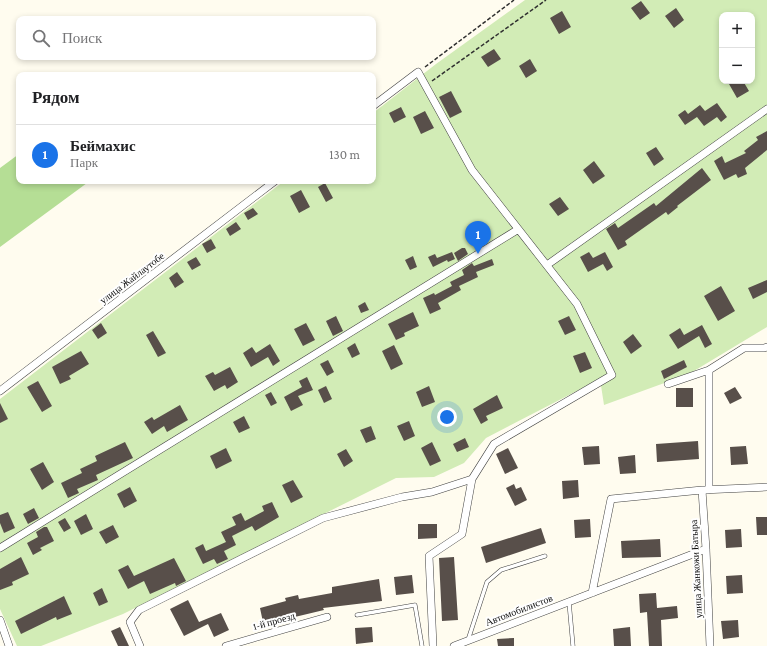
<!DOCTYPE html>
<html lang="ru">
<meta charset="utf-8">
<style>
body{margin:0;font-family:"Crimson Pro",serif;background:#f6f6f6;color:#202124}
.controls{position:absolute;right:12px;top:12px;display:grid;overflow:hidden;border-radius:8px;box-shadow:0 2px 6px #0003}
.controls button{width:36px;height:36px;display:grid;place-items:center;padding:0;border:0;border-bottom:1px solid #e0e0e0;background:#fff;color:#202124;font:20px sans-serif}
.you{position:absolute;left:447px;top:417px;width:14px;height:14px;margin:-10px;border:3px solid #fff;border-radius:50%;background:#1a73e8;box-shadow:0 0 0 6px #1a73e833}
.badge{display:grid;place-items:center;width:26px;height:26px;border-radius:50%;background:#1a73e8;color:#fff;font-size:13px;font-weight:700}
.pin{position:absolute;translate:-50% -33px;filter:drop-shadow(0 1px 2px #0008)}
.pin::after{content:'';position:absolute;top:21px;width:14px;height:12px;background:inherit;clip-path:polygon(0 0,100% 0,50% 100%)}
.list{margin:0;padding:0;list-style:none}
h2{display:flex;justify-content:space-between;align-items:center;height:52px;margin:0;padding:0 16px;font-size:17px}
h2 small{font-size:13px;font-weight:400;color:#757577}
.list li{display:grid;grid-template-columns:26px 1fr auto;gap:12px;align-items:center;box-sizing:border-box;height:60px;padding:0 16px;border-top:1px solid #e0e0e0}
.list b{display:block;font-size:15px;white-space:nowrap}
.list p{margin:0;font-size:13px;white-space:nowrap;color:#757577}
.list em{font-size:13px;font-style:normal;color:#757577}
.icon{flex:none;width:22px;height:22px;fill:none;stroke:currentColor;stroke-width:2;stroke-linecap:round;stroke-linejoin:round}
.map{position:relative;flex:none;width:767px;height:646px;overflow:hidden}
.search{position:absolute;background:#fff;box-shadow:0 2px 6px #0003;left:16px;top:16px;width:360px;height:44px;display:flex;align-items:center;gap:10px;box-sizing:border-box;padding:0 14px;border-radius:8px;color:#757577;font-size:15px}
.panel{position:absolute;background:#fff;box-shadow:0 2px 6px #0003;left:16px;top:72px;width:360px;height:112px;border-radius:8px}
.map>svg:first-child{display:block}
.green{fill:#d2ecb6;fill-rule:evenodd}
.forest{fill:#b5de95}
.building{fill:#584f4a}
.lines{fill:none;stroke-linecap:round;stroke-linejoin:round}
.service-casing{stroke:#414141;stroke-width:4.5}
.minor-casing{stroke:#414141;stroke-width:8}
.path{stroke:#303030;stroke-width:1.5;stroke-dasharray:4 2;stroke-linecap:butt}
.service{stroke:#fff;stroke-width:3.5}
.minor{stroke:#fff;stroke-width:7}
.labels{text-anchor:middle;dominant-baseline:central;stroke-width:4;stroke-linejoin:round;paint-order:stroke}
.street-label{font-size:10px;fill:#0e0e0e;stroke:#fff}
</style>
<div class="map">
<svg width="767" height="646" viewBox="0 0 767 646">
<rect width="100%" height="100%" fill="#fffcef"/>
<path class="green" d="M 525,0 L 767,0 L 767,327 L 689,374 L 604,405 L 600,379 L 486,438 L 464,463 L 434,477 L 396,478 L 123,614 L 41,646 L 17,646 L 0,609 L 0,399 L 284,181 L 373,181 L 373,113 L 436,64 ZM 722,15 L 752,15 L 752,81 L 722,81 Z"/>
<path class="forest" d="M 19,154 L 19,181 L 86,181 L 87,183 L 0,247 L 0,168 Z"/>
<path class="building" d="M 641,1 L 650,13 L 640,20 L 631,8 Z
M 676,8 L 684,20 L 674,28 L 665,16 Z
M 562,11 L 571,27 L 559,34 L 550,18 Z
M 494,49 L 501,59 L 488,67 L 481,57 Z
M 530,59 L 537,71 L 526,78 L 519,66 Z
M 734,81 L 743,81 L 749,91 L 737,98 L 729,84 Z
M 451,91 L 462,112 L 450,118 L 439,97 Z
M 717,103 L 727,117 L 721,122 L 717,117 L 704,126 L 697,117 L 685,125 L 678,115 L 685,110 L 688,114 L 700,105 L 705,111 Z
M 401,107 L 406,117 L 394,123 L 389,113 Z
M 425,111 L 434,128 L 421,134 L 413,117 Z
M 767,131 L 767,150 L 745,168 L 747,174 L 738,178 L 736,174 L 724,180 L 714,161 L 722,156 L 725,163 L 746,153 L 744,151 L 758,140 L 756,137 Z
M 656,147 L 664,159 L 654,166 L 646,153 Z
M 594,161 L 605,176 L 593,184 L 583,170 Z
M 702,168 L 711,180 L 677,206 L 678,207 L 668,215 L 666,212 L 625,241 L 627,245 L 618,250 L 606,229 L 615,223 L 618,228 L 654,203 L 656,206 Z
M 325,183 L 333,198 L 326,202 L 318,187 Z
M 301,190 L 310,207 L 299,213 L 290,196 Z
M 560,197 L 569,209 L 558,216 L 549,204 Z
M 253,208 L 258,214 L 248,220 L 244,213 Z
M 236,222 L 241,229 L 230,236 L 226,229 Z
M 487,232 L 490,238 L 483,242 L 480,237 Z
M 211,239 L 216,248 L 207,253 L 202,244 Z
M 462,248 L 465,248 L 468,254 L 458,261 L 454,253 Z
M 452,252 L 455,259 L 448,262 L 447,260 L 433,267 L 428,257 L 435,254 L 437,258 Z
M 589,252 L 593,258 L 605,252 L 613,267 L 607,271 L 603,264 L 588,272 L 580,257 Z
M 413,256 L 417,267 L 410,270 L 405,260 Z
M 196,257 L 201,265 L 192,270 L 187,262 Z
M 492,259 L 494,265 L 476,272 L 478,277 L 459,286 L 461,290 L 438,303 L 441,309 L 430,314 L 423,298 L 434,293 L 435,295 L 452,286 L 450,282 L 464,275 L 462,270 L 472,263 L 474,266 Z
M 177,272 L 184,282 L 175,288 L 169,278 Z
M 767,280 L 767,292 L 753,299 L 748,288 Z
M 721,286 L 735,311 L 718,321 L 704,296 Z
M 365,302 L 369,310 L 361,313 L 358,306 Z
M 413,312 L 419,326 L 404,333 L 405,336 L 396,340 L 388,324 Z
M 336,316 L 343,331 L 333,336 L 326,321 Z
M 569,316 L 576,330 L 565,335 L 558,321 Z
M 101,323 L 107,333 L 98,339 L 92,330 Z
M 306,323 L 315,340 L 303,346 L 294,329 Z
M 702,325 L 712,344 L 705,348 L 699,336 L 678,349 L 669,335 L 680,328 L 684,335 Z
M 153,331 L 166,353 L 158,357 L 146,335 Z
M 633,334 L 642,346 L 631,354 L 623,342 Z
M 355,343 L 360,354 L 352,358 L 347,348 Z
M 270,344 L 280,361 L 273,366 L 268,357 L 251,367 L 243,353 L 252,347 L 256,353 Z
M 394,345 L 403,364 L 391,370 L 382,351 Z
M 81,351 L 89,364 L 69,376 L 71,379 L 60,384 L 52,367 Z
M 585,352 L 592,368 L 580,373 L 573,356 Z
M 328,360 L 334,372 L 327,376 L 320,364 Z
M 684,360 L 687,367 L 664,379 L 661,371 Z
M 230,367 L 238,382 L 227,389 L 225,385 L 214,391 L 205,376 L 213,372 L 215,375 Z
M 307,377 L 313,390 L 298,396 L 303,405 L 291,411 L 284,397 L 302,387 L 299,381 Z
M 38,381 L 52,406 L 42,412 L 27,387 Z
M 326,386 L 332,399 L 324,403 L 318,390 Z
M 429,386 L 435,402 L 422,407 L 416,392 Z
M 735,387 L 742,398 L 730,404 L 724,393 Z
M 676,388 L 693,388 L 693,407 L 676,407 Z
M 271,392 L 277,403 L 271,406 L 265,395 Z
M 497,395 L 503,408 L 486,416 L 488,420 L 481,424 L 473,409 Z
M 0,403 L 8,419 L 0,423 Z
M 180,405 L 188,420 L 167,432 L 164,426 L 152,434 L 144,422 L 152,417 L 154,420 Z
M 244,416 L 250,428 L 239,433 L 233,422 Z
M 409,421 L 415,436 L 404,441 L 397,426 Z
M 371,426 L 376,439 L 366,443 L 360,430 Z
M 465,438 L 469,447 L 457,452 L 453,444 Z
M 698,441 L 699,459 L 657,462 L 656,444 Z
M 125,442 L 133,458 L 96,475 L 98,480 L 77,489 L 79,493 L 68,498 L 61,483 L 82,473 L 80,469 L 97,461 L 95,456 Z
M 432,442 L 441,461 L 430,466 L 421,448 Z
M 599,446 L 600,464 L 584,465 L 582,447 Z
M 746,446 L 748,464 L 731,465 L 730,447 Z
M 226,448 L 232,461 L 216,469 L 210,456 Z
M 508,448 L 518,468 L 505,474 L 496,454 Z
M 346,449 L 353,461 L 344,467 L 337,454 Z
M 635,455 L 636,473 L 620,474 L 618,457 Z
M 43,462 L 54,482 L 42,490 L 30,469 Z
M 293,480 L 303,497 L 291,503 L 282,485 Z
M 578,480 L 579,497 L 563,499 L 562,481 Z
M 514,484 L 516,489 L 521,487 L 527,500 L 515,506 L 506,488 Z
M 130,487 L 137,501 L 124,508 L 117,494 Z
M 272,502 L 279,517 L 255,531 L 252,526 L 232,536 L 236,545 L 224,551 L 228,559 L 217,564 L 214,559 L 203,564 L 195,548 L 203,544 L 206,551 L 226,542 L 221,532 L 236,525 L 232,517 L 241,513 L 245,521 L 264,511 L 262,506 Z
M 34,508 L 39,518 L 28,524 L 23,514 Z
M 8,512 L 15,528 L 4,533 L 0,523 L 0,515 Z
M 86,514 L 93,529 L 81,535 L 74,521 Z
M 756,517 L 767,517 L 767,535 L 757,535 Z
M 65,518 L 71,528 L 64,532 L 58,522 Z
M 590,519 L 591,537 L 575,538 L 574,520 Z
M 418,524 L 437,524 L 437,538 L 418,539 Z
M 113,525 L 119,537 L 106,544 L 99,532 Z
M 44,527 L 47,527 L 54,541 L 40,548 L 42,550 L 33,555 L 27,543 L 38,537 L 36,532 Z
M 541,528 L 546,543 L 486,563 L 481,547 Z
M 741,529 L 742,547 L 726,548 L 725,530 Z
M 660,539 L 661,557 L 622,558 L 621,541 Z
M 21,557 L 29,574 L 12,582 L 13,585 L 0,590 L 0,569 Z
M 454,557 L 458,620 L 442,621 L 439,558 Z
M 174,558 L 186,581 L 176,586 L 175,583 L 150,594 L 144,581 L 128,589 L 118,570 L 128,565 L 134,576 Z
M 412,575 L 414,593 L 396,595 L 394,577 Z
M 742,575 L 743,593 L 727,594 L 726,576 Z
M 379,579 L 382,601 L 323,608 L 324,610 L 278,621 L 279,624 L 264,627 L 260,608 L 286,601 L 285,598 L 298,595 L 299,599 L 332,593 L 332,587 Z
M 102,588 L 108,602 L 99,606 L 93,593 Z
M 656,593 L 657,608 L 677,606 L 678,618 L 661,620 L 662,646 L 649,646 L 647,612 L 640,613 L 639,594 Z
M 64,596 L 72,614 L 57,620 L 56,617 L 21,634 L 15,621 Z
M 188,600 L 199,622 L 221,613 L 229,630 L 214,637 L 208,624 L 184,636 L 170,609 Z
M 738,620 L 739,637 L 723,639 L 721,621 Z
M 120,627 L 129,646 L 118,646 L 111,631 Z
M 372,627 L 373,642 L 356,644 L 355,628 Z
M 630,627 L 631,646 L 614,646 L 613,629 Z
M 514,638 L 514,646 L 498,646 L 497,639 Z"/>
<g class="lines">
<g class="service-casing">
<path id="service" d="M 569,602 L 573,646
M 357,615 L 415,605 L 422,646
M 468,640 L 487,582 L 501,570 L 545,556"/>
</g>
<g class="minor-casing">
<path id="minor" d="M 547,265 L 767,109
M 709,370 L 709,490
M 668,384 L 709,370 L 744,348 L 764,348 L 767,347
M 0,391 L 275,181
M 702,490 L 706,549 L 710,646
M 0,548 L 517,230
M 592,593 L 611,499 L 702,490 L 767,487
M 0,620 L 9,646
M 140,646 L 130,622 L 139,610 L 323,518 L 402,497 L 432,492 L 472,479 L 494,444 L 612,375 L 577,304 L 472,170 L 418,72 L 373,106
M 226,646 L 327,617
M 433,646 L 429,556 L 462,534 L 472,479
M 454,646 L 706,549"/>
</g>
<path class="path" d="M 425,67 L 514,0
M 432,81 L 546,0"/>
<use href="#service" class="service"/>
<use href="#minor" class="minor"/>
</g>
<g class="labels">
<g class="street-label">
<text transform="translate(132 278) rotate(-37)">улица Жайлаутобе</text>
<text transform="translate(696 569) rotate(-93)">улица Жанкожи Батыра</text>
<text transform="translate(519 610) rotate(-21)">Автомобилистов</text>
<text transform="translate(274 621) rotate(-15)">1-й проезд</text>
</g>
</g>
</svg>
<div class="controls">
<button>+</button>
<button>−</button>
</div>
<div class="you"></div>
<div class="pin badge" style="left:478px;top:254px">1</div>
<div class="search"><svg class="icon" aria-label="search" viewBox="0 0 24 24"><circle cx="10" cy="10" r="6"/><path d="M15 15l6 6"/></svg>Поиск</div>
<section class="panel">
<h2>Рядом<small></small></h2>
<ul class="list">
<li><span class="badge">1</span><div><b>Беймахис</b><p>Парк</p></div><em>130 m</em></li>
</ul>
</section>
</div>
